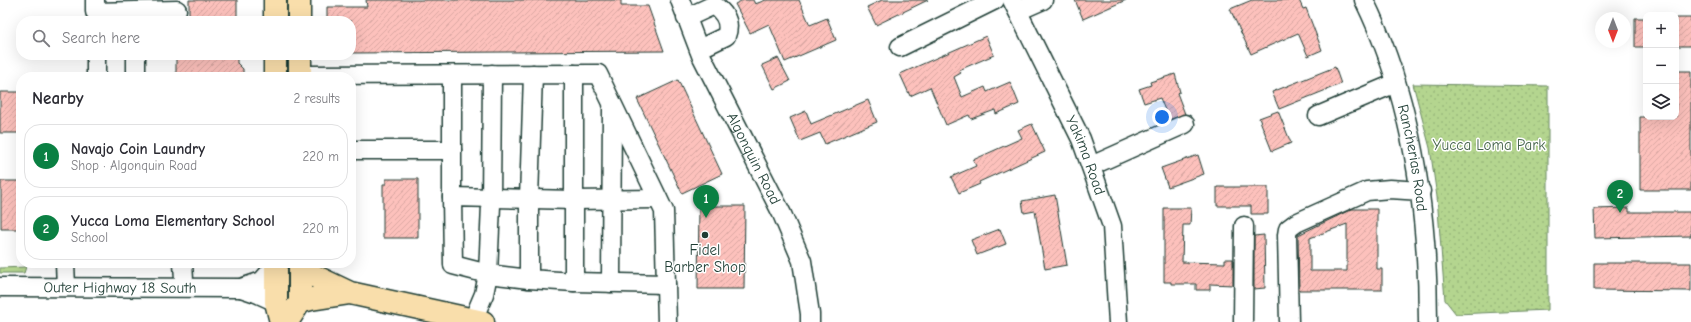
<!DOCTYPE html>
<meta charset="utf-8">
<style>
body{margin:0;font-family:"Comic Neue",sans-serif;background:#f2f2f3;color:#2b2b33}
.controls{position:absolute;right:12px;top:12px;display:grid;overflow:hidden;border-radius:8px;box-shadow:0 4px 16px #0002}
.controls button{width:36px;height:36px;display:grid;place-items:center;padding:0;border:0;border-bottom:1px solid #e1e1e2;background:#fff;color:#2b2b33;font:20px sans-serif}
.compass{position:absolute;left:1595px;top:12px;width:36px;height:36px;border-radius:50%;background:#fff;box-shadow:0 4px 16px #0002;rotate:180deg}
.you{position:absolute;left:1162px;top:117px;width:14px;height:14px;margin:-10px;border:3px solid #fff;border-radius:50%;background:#1a73e8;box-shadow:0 0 0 6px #1a73e833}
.badge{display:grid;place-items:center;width:26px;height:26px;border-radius:50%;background:#0b8043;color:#fff;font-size:13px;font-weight:700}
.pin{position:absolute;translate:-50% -33px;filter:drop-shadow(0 1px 2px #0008)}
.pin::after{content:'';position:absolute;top:21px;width:14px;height:12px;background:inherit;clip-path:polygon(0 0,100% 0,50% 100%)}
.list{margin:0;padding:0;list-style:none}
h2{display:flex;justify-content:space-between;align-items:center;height:52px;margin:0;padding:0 16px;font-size:17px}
h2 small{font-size:13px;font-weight:400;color:#7c7c81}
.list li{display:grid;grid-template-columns:26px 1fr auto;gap:12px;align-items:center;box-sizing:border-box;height:64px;margin:0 8px 8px;padding:0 8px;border:1px solid #e1e1e2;border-radius:16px}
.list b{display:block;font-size:15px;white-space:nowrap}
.list p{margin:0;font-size:13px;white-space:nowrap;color:#7c7c81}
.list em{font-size:13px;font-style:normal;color:#7c7c81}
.icon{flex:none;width:22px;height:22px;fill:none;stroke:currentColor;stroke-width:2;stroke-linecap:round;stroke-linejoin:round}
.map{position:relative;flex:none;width:1691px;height:322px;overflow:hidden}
.search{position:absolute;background:#fff;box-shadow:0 4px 16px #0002;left:16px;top:16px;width:340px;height:44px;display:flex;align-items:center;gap:10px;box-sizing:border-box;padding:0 14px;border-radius:16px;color:#7c7c81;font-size:15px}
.panel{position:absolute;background:#fff;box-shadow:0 4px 16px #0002;left:16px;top:72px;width:340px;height:196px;border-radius:16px}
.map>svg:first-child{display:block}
.green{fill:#b4d58f;stroke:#6a8962}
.park{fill:url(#park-dots);stroke:#6a8962}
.building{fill:url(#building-hatch);stroke:#1f3d34;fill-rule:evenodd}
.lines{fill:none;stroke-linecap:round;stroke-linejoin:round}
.minor-casing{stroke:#1f3d34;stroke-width:21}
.major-casing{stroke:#1f3d34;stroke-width:25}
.minor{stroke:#fff;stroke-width:18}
.major{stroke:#f9deab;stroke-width:22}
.poi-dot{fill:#1f3d34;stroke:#fff;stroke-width:1.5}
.labels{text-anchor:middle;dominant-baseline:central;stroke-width:3;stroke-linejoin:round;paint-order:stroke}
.park-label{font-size:15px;fill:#44634b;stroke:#fff}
.street-label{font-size:15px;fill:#1f3d34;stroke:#fff}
.poi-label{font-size:15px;fill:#1f3d34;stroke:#fff}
</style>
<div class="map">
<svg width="1691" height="322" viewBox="0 0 1691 322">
<defs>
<pattern id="park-dots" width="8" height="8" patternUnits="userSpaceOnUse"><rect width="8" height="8" fill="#b4d58f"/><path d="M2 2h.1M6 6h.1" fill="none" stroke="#9ab87c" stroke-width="1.8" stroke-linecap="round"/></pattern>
<pattern id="building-hatch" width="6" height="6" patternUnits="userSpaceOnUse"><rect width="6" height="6" fill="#fdc1bc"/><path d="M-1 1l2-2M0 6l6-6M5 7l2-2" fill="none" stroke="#d8a7a2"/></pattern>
</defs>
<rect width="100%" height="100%" fill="#fff"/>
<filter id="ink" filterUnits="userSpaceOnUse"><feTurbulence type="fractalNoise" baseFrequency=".025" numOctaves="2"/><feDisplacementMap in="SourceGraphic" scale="8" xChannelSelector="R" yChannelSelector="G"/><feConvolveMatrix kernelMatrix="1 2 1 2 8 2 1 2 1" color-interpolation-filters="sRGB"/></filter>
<g filter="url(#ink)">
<path class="green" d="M 26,267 L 24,273 L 0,273 L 0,268 Z"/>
<path class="park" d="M 1413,84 L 1548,86 L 1548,310 L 1456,314 L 1445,300 L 1437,197 L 1430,148 Z"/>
<path class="building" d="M 189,0 L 237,0 L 237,21 L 189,21 Z
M 366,0 L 621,0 L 621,6 L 648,6 L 664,51 L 351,53 L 351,21 L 327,21 L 327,7 L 367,7 Z
M 743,0 L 753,0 L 755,4 L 766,0 L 799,0 L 810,25 L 827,18 L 836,40 L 785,62 L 769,24 L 750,33 L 735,4 Z
M 882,0 L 928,0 L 876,25 L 867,7 Z
M 1075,0 L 1126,0 L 1083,19 Z
M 1252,0 L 1299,0 L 1303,9 L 1306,8 L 1322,50 L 1308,56 L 1298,33 L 1251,54 L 1230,9 Z
M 1635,18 L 1646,18 L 1646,47 L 1635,47 Z
M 1676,18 L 1691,18 L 1691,46 L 1676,46 Z
M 986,36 L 994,55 L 959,70 L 961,73 L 954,77 L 962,97 L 985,87 L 987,92 L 1010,82 L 1019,104 L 996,114 L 995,110 L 971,119 L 969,115 L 946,125 L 930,87 L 910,96 L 900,74 Z
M 176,55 L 237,55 L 237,63 L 243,69 L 243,77 L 176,77 Z
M 778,58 L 790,81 L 774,89 L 762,65 Z
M 1335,67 L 1341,84 L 1279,109 L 1272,92 Z
M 1676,71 L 1691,71 L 1691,190 L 1640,190 L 1640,117 L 1676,117 Z
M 1175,74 L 1180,92 L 1177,93 L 1185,114 L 1169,120 L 1160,98 L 1144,103 L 1139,89 L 1151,85 L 1150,82 Z
M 678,80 L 722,174 L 682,193 L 637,99 Z
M 0,92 L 21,92 L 21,133 L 0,133 Z
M 868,100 L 877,122 L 825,144 L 820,133 L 800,141 L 790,118 L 806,111 L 811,124 Z
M 1278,111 L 1291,143 L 1272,151 L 1259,118 Z
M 1032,124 L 1045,152 L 979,182 L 980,184 L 959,193 L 951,177 L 976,166 L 973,160 L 1022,138 L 1018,130 Z
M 1198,155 L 1204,174 L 1168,187 L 1161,168 Z
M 386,179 L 418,179 L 418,238 L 383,238 L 383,184 L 386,184 Z
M 1,181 L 21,181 L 21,229 L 1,229 Z
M 1217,187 L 1268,187 L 1268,214 L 1251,214 L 1251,206 L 1217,206 Z
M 1055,195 L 1067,265 L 1045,269 L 1035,211 L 1024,213 L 1022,201 Z
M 699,206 L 745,206 L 744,289 L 698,289 Z
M 1164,208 L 1191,208 L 1190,225 L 1183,225 L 1182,262 L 1225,263 L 1225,259 L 1233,259 L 1233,285 L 1210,284 L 1210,290 L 1196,290 L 1196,284 L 1171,284 L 1171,282 L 1164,282 Z
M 1629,208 L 1629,212 L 1690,212 L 1691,236 L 1595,238 L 1594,209 Z
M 1352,209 L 1377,209 L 1377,269 L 1382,269 L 1382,290 L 1299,290 L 1298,235 ZM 1347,224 L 1347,271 L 1310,271 L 1310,238 Z
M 1000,229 L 1006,244 L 977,255 L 971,240 Z
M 1264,235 L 1265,288 L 1254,289 L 1254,236 Z
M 1594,263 L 1691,263 L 1691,291 L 1594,290 Z"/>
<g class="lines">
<g class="minor-casing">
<g id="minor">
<path d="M 95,0 L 95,12 L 177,10"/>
<path id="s1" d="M 680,0 L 701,55 L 782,214 L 802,261 L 810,314 L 810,322"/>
<path id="s2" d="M 1012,0 L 1081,139 L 1112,226 L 1118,322"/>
<path id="s3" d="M 1364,0 C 1413,100 1428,212 1428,322"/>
<path d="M 1018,11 L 1043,0"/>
<path d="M 686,18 L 714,5 C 725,13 731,23 726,36 L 699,49"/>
<path d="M 900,47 L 995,0"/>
<path d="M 96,55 L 96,77"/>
<path d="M 136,55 L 136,77"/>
<path d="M 533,74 L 529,199 L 529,279 L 574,282 L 574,74"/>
<path d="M 300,75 L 598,74 L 664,211 L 667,322"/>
<path d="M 1318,116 L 1396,83"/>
<path d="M 351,150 L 452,150 L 452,75"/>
<path d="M 1091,166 L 1185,124"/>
<path d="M 452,197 L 452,150"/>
<path d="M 65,263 L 66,287"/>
<path d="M 183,263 L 184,280"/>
<path d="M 529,279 L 488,274 L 453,265 L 452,197 L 573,200 L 658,199"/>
<path d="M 574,282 L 666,284"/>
<path d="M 611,283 L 612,108"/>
<path id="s4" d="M 0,287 L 241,288 L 262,281 L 276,265"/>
<path d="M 241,288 L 256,293 L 276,302"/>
<path d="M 473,320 L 484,294 L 488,274 L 491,205 L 492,74"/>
<path d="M 1243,322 L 1244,226"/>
<path d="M 1289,322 L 1287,235 L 1288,229 L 1296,223 L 1367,191 L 1390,189 L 1421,191"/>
</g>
</g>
<g class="major-casing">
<path id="major" d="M 275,0 L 275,21
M 299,0 L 299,21
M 275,55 L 275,77
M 300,55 L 300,77
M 276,263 L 276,302 L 281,322
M 301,263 L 308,273 L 350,293 L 483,322
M 300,302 L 311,299 L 350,293
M 287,322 L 300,302 L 300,263"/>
</g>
<use href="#minor" class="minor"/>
<use href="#major" class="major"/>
</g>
</g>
<circle class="poi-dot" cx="705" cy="235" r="4"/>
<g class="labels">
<g class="park-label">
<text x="1489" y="145">Yucca Loma Park</text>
</g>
<g class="street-label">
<text stroke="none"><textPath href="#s2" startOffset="172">Yakima Road</textPath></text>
<text stroke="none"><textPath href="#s1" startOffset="175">Algonquin Road</textPath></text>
<text stroke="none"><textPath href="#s3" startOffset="166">Rancherias Road</textPath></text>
<text stroke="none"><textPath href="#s4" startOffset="120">Outer Highway 18 South</textPath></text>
</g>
<g class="poi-label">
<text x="705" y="250">Fidel<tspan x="705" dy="17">Barber Shop</tspan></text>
</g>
</g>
</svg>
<div class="controls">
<button>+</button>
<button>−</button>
<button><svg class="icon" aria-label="layers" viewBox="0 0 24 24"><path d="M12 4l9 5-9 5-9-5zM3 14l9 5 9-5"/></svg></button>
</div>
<svg class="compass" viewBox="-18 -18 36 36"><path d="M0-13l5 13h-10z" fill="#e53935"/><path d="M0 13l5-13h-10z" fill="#7c7c81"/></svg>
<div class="you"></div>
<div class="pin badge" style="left:706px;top:218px">1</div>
<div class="pin badge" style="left:1620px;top:213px">2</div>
<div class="search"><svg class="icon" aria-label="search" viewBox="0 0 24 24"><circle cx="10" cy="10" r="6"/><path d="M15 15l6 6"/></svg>Search here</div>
<section class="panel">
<h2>Nearby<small>2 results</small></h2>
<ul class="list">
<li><span class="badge">1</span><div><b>Navajo Coin Laundry</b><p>Shop · Algonquin Road</p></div><em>220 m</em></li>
<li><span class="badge">2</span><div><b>Yucca Loma Elementary School</b><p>School</p></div><em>220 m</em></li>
</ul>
</section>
</div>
